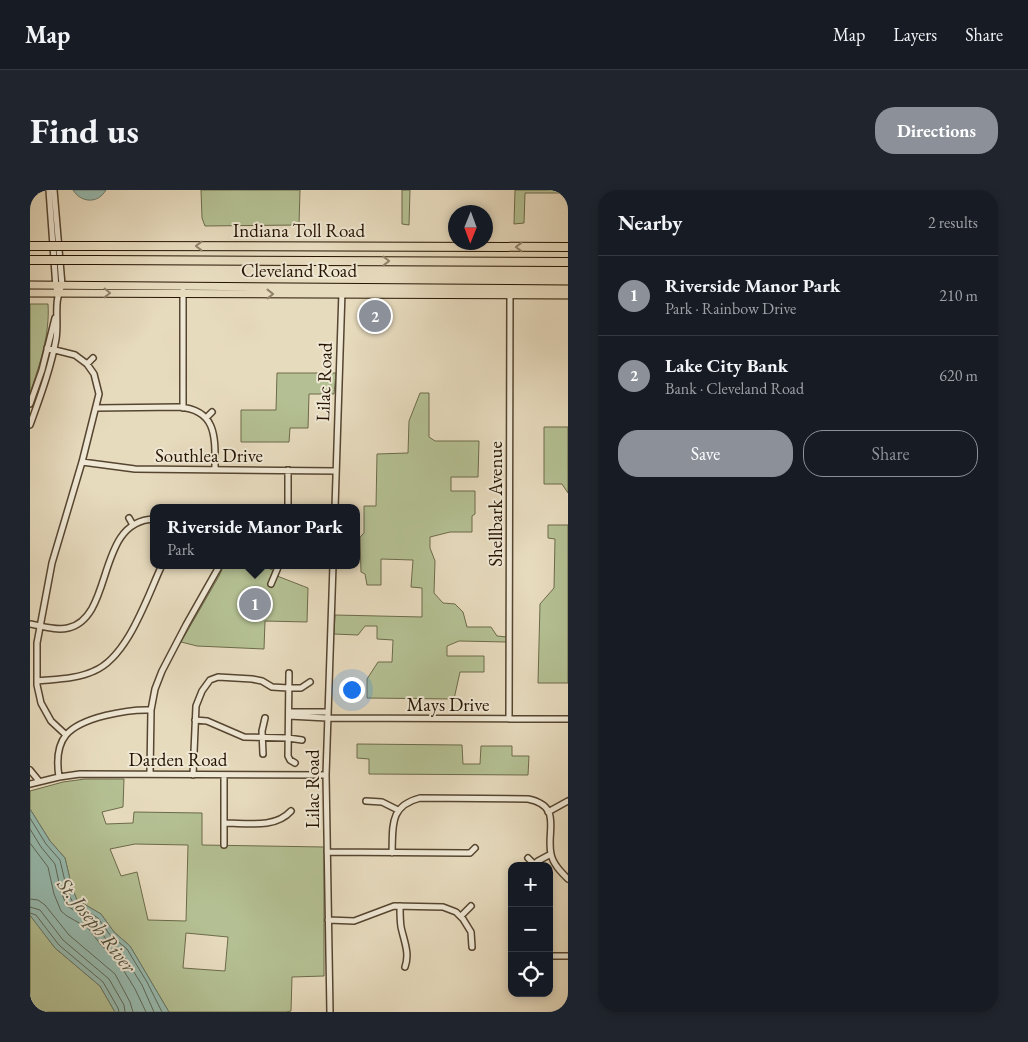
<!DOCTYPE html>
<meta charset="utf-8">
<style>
body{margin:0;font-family:"EB Garamond",serif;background:#20242c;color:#f1f3f6}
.controls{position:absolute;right:15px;bottom:15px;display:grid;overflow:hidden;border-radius:10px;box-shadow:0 2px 8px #0003}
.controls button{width:45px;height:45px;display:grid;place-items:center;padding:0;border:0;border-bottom:1px solid #363941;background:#171b24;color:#f1f3f6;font:25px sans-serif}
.compass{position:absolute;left:418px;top:15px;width:45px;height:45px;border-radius:50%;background:#171b24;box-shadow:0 2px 8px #0003;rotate:181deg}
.you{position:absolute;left:321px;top:499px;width:18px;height:18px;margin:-12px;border:4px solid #fff;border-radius:50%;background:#1a73e8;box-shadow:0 0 0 8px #1a73e833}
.badge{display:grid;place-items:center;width:32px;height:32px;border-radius:50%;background:#8c9099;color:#fff;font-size:16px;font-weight:700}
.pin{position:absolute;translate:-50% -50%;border:2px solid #fff;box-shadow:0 1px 5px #0006}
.popup{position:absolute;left:120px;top:314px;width:210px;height:65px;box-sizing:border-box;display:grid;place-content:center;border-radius:10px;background:#171b24;filter:drop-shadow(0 1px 4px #0005);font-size:16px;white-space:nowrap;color:#9ea1a6}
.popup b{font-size:19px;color:#f1f3f6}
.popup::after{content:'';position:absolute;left:50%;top:100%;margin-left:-10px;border:10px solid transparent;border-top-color:#171b24}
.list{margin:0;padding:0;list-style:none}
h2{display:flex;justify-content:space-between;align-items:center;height:65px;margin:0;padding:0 20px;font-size:21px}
h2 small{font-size:16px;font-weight:400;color:#9ea1a6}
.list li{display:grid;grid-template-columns:32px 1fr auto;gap:15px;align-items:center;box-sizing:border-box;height:80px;padding:0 20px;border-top:1px solid #363941}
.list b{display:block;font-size:19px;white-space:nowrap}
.list p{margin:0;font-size:16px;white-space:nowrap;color:#9ea1a6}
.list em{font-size:16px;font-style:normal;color:#9ea1a6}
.actions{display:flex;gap:10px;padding:15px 20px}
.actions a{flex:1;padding:11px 0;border:1px solid #8c9099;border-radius:20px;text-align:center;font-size:18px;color:#8c9099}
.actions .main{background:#8c9099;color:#fff}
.icon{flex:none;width:28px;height:28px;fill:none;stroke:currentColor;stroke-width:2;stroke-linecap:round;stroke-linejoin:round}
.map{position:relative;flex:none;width:538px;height:822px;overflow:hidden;border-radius:20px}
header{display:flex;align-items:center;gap:30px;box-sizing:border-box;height:70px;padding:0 25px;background:#171b24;border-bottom:1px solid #363941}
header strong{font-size:24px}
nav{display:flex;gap:28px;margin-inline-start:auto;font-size:18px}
.intro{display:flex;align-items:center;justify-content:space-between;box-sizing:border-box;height:120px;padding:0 30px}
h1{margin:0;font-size:35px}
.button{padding:12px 22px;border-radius:20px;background:#8c9099;color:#fff;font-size:18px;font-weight:700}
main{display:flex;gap:30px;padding:0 30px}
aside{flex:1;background:#171b24;border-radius:20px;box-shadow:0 2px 8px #0003}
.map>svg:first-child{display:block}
.green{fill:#b4c093;stroke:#6c6a4a;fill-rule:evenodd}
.water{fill:#97bbb0;stroke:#69786a}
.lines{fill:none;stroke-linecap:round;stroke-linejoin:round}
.shore{stroke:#5e6758;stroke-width:1}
.minor-casing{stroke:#564530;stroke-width:8}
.major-casing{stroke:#251300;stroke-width:9}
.highway-casing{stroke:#251300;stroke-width:10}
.minor{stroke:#efe8d5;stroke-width:5}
.major{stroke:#e7dbbe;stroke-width:7}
.highway{stroke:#e7dbbe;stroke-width:8}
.highway-bridge-casing{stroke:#251300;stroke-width:10;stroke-linecap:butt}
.highway-bridge{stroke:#e7dbbe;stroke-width:8}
.oneway{stroke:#908168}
.labels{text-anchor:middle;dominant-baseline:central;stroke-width:4;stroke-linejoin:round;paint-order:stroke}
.street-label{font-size:19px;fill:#251300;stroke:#efe8d5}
.water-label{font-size:20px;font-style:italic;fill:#4d4e3e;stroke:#efe8d5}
</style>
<header>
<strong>Map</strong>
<nav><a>Map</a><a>Layers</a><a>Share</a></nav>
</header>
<div class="intro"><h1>Find us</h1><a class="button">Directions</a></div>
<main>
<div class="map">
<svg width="538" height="822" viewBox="0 0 538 822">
<rect width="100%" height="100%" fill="#e7dbbe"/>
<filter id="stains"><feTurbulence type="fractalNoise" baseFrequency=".004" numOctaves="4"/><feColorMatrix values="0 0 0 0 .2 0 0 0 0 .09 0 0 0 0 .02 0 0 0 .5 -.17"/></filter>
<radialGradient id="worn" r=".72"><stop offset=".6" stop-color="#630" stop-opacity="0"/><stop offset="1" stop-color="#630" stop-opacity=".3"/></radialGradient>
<path class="green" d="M 171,0 L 270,0 L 269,35 L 175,36 L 172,28 Z
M 372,0 L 380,0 L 379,35 L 372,34 Z
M 485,0 L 538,0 L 538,3 L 495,3 L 494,33 L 484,34 Z
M 0,114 L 18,114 C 20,144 10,174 0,203 Z
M 247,183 L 306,183 L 304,204 L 279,204 L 278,238 L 260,238 L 259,252 L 211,252 L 211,220 L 246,220 Z
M 390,203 L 399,203 L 399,247 L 405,251 L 449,251 L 448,287 L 421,287 L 421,301 L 445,301 L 445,324 L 442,326 L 442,342 L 420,342 L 400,347 L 400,358 L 405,371 L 404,403 L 413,413 L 425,414 L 433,422 L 437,437 L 461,437 L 467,446 L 477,447 L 477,452 L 429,451 L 417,456 L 417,466 L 454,466 L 454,482 L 430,482 L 424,509 L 337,508 L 337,489 L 348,472 L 362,472 L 363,450 L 347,449 L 347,436 L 335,436 L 328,445 L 304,444 L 305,425 L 392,427 L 392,398 L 381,397 L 383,370 L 351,369 L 351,395 L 337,395 L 335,384 L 331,382 L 330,347 L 334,343 L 334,316 L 346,316 L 347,264 L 378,263 L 379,231 Z
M 514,237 L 538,237 L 538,303 L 532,294 L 514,294 Z
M 518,335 L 538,335 L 538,493 L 508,493 L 510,414 L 524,398 L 525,349 L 518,348 Z
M 194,375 L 228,375 L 243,380 L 242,384 L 278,398 L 277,432 L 235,431 L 234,459 L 167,456 L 151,452 L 189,386 Z
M 327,554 L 432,555 L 433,574 L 450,574 L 451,556 L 482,556 L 482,566 L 499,566 L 498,585 L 339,584 L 339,569 L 327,568 Z
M 55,589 L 94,589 L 93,617 L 72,622 L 76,634 L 103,633 L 104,622 L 172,623 L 172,655 L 294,657 L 294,786 L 262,787 L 261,821 L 256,822 L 139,822 L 100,756 L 84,742 L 71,724 L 47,710 L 42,698 L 35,668 L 20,651 L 0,619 L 0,601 L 33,592 ZM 105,654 L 158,655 L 156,731 L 118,730 L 107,682 L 91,686 L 80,659 ZM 156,743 L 198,747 L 195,781 L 153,778 Z
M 0,725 L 25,758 L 70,796 L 85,822 L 0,822 Z"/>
<path class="water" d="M 43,0 L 76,0 C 68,14 51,13 43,0 Z
M 0,619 L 20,651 L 35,668 L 42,698 L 47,710 L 71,724 L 84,742 L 100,756 L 139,822 L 85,822 L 70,796 L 25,758 L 2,728 L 0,725 Z"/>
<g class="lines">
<path class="shore" d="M 0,628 L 16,654 L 30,670 L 37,700 L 43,713 L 68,728 L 80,745 L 97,759 L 117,792 L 132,822
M 0,639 L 11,657 L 25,674 L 31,702 L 37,716 L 64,732 L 76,749 L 92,763 L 112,795 L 124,822
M 0,653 L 18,677 L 24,704 L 31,721 L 37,726 L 58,738 L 71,755 L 86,768 L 105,799 L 116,822
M 0,709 L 8,710 L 15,715 L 39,745 L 85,784 L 100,812 L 103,822
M 0,717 L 10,720 L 33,750 L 79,789 L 94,815 L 95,822
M 0,723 L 6,725 L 29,755 L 73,792 L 88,818 L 89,822"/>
<g class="minor-casing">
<path id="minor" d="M 19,0 L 26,98
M 17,158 L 45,165 L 57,174 L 64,184 L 69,204 L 52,272 L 22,373 L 7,453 L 7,495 L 11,513 L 21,531 L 36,545
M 57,174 L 63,168
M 0,214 L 12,180 L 25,128
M 66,218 L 149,217 C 188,220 185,249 185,280
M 153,218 L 153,101
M 176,228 L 182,222
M 0,235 C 10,207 21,178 26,149 C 29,130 23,112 32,95 L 24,0
M 52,272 L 105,279 L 306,281
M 258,318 L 258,280
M 305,318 L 312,101
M 99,328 L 103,335
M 241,394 L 249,375
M 0,434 C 12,436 26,441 38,438 C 85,427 65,331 124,329
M 259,483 L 258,566 L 260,570 L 265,573
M 7,491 C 26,489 47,489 64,481 C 98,467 117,407 132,375
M 259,522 L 297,522
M 259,526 L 297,528 L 538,529
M 479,529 L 480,102
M 165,530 L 177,531 L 214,547 L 258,548 L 272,550
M 233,564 L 232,541 L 235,528
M 0,580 L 9,591
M 120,584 L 121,520 L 125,499 L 132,481 L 156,435 L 190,375
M 163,585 L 166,516 L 172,501 L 180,490 L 188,487 L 222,489 L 232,491 L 242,497 L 258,498 L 271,498 L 280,492
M 194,585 L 194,655
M 29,587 C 27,574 27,556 36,545 C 51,527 99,519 121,520
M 0,594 L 29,587 L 50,584 L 296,585
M 336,611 L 352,612 L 368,620
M 518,622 L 538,611
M 194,633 C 216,633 245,639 261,621
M 297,662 L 436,663 L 440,663 L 445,658
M 362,663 C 363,636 359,616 390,608 L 498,609 C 533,616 516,641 521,664 C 523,674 531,682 538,689
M 498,668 L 504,674
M 502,676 L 508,671 L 521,664
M 370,716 C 370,723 370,730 371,737 C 374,751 380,763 375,777
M 431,726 L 441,716
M 298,730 L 324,731 L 364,716 L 413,717 L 426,722 L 433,729 L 441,742 L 442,757
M 519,766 L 538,766
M 300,822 L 296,585 L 303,375"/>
</g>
<g class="major-casing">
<path id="major" d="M 0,95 L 538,99
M 0,103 L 538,105"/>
</g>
<g class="highway-casing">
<path id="highway" d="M 60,56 L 538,57
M 62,70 L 538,72"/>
</g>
<use href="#minor" class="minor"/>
<use href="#major" class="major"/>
<use href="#highway" class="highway"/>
<g class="highway-bridge-casing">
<path id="highway-bridge" d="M 0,56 L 60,56
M 0,70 L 62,70"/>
</g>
<use href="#highway-bridge" class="highway-bridge"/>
</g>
<defs><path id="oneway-chevron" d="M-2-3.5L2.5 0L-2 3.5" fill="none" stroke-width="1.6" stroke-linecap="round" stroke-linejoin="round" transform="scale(1.25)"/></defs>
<g class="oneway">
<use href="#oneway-chevron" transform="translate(169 56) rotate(-180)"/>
<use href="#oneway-chevron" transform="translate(489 57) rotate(-180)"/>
<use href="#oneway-chevron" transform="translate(356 71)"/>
<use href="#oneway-chevron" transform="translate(77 103) rotate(1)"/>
<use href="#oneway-chevron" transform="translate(240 104)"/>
</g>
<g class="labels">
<g class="street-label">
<text x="269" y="40">Indiana Toll Road</text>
<text x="269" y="80">Cleveland Road</text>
<text transform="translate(294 192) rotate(-88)">Lilac Road</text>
<text x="179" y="265">Southlea Drive</text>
<text transform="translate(465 314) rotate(-90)">Shellbark Avenue</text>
<text x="418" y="514">Mays Drive</text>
<text x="148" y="569">Darden Road</text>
<text transform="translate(282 599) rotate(-90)">Lilac Road</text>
</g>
<g class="water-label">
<text transform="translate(67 735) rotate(52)">St. Joseph River</text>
</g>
</g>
<rect width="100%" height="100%" filter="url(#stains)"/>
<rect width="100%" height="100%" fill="url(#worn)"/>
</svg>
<div class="controls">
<button>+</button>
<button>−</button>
<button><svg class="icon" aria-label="locate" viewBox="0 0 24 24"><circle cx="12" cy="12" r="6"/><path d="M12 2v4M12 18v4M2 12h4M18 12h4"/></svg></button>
</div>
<svg class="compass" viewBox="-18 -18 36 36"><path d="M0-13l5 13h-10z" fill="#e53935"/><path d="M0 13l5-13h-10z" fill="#9ea1a6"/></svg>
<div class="you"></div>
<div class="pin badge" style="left:225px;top:414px">1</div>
<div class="popup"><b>Riverside Manor Park</b>Park</div>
<div class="pin badge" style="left:345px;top:126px">2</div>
</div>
<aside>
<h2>Nearby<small>2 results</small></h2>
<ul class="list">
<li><span class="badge">1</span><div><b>Riverside Manor Park</b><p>Park · Rainbow Drive</p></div><em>210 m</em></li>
<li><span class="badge">2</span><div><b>Lake City Bank</b><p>Bank · Cleveland Road</p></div><em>620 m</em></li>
</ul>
<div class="actions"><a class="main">Save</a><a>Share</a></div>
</aside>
</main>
